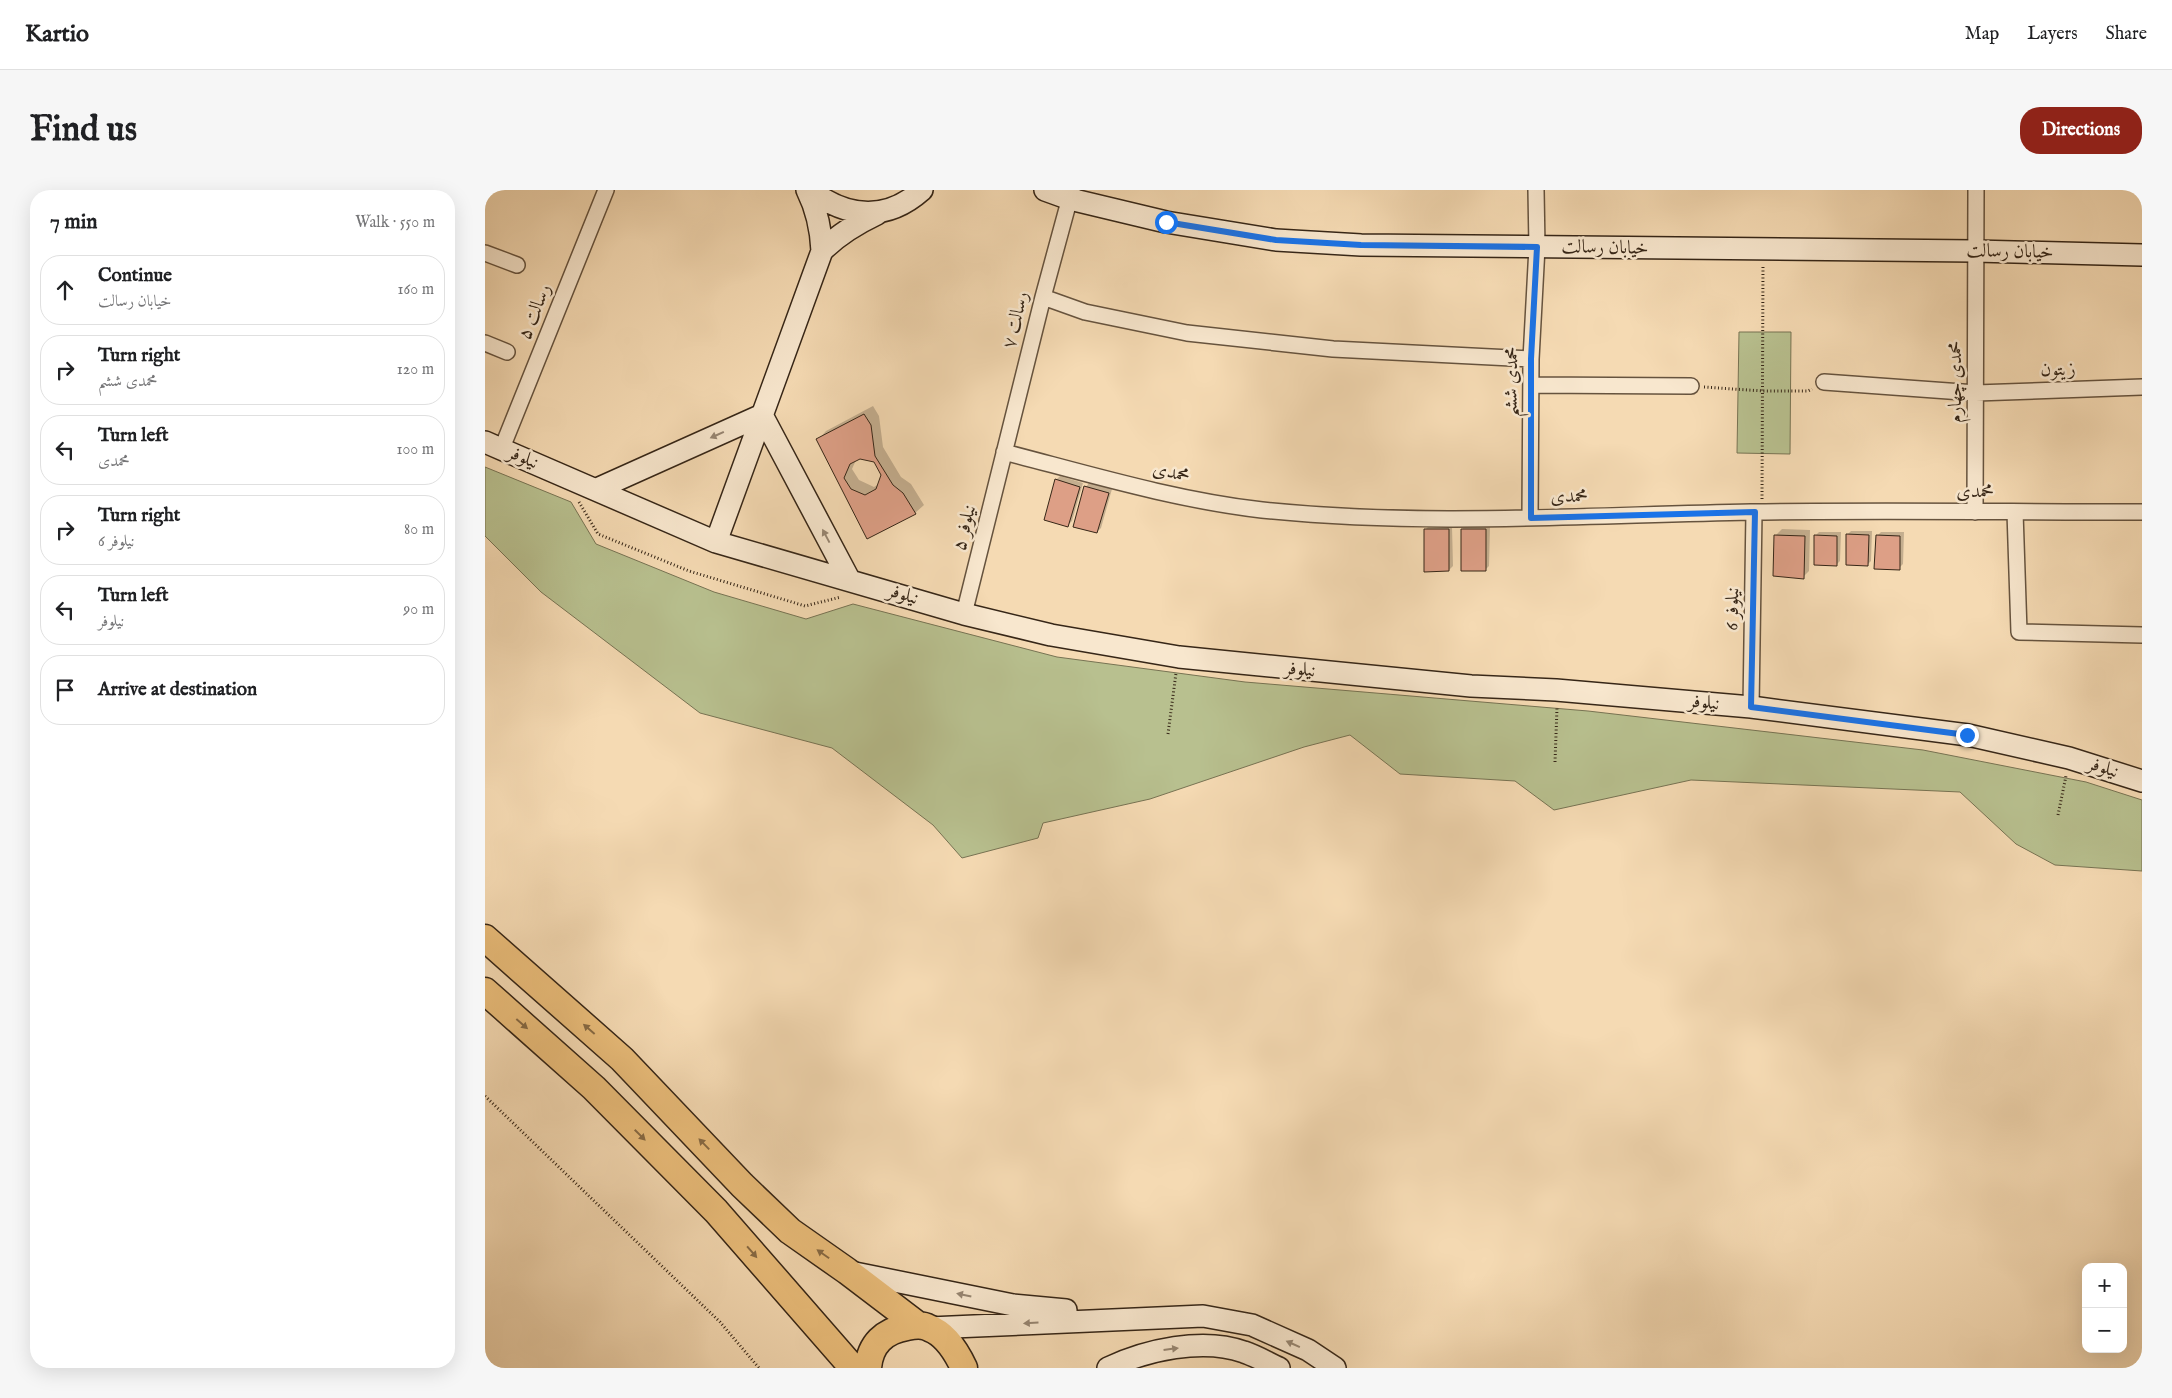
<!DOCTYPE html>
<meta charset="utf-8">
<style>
body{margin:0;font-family:"IM FELL English",Amiri,serif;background:#f6f6f6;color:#202124}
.controls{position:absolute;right:15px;bottom:15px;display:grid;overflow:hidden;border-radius:10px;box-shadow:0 5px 20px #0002}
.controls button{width:45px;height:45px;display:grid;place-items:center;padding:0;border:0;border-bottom:1px solid #e0e0e0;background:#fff;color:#202124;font:25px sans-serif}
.stop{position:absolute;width:15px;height:15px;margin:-11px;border:4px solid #1a73e8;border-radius:50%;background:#fff}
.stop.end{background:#1a73e8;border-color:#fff;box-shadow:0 1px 5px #0008}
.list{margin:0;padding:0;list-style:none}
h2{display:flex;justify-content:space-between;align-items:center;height:65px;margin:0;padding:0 20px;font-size:21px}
h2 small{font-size:16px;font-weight:400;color:#757577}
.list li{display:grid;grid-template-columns:32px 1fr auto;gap:15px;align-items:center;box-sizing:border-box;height:70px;margin:0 10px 10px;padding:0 10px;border:1px solid #e0e0e0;border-radius:20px}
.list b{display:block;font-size:19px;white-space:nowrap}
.list p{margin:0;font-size:16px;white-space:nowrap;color:#757577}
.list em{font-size:16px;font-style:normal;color:#757577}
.icon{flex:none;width:28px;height:28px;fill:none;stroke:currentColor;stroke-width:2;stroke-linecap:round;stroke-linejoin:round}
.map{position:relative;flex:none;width:1657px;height:1178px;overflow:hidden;border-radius:20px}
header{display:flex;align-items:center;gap:30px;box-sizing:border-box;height:70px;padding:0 25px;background:#fff;border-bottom:1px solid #e0e0e0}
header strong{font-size:24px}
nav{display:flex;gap:28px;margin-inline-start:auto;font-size:18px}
.intro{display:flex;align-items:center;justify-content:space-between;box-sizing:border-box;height:120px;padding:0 30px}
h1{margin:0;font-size:35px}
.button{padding:12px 22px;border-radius:20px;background:#8f2418;color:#fff;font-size:18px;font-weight:700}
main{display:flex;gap:30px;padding:0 30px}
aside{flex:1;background:#fff;border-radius:20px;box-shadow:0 5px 20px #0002}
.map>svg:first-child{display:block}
.green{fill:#b8c08f;stroke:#777353}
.shadow{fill:#0003;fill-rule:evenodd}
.building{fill:#dd9f86;stroke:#362617;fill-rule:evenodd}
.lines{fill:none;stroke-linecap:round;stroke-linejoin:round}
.street-casing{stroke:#66533e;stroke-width:18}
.secondary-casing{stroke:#362617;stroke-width:24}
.highway-casing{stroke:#362617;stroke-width:29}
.path{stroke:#362617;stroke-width:3;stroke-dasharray:1 2.5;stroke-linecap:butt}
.street{stroke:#f8e7ce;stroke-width:15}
.secondary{stroke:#f8e7ce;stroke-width:21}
.highway{stroke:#eabd7a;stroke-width:26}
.oneway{fill:#978672}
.oneway2{fill:#876a44}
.route{stroke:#1a73e8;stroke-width:6}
.labels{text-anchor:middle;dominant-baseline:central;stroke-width:5;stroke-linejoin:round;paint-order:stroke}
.street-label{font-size:19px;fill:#362617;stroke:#f8e7ce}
</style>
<header>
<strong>Kartio</strong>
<nav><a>Map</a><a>Layers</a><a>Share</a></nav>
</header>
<div class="intro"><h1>Find us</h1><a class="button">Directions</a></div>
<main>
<aside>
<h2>7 min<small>Walk · 550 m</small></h2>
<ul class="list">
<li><svg class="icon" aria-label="ahead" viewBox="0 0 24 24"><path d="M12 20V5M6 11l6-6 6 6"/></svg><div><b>Continue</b><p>خیابان رسالت</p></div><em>160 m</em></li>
<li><svg class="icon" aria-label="right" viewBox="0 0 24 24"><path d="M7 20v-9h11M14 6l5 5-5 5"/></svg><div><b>Turn right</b><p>محمدی ششم</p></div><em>120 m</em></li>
<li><svg class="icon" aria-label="left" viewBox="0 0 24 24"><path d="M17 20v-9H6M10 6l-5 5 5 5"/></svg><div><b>Turn left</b><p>محمدی</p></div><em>100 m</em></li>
<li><svg class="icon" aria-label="right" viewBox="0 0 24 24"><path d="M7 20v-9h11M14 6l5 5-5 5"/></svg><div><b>Turn right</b><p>نیلوفر 6</p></div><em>80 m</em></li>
<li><svg class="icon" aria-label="left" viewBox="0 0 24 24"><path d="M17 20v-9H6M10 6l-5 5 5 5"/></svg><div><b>Turn left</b><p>نیلوفر</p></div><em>90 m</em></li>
<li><svg class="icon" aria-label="arrive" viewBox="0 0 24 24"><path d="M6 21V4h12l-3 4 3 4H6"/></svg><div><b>Arrive at destination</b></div></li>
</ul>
</aside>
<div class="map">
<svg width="1657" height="1178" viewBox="0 0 1657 1178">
<rect width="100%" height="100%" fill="#f5dab3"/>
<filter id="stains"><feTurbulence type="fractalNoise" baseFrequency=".004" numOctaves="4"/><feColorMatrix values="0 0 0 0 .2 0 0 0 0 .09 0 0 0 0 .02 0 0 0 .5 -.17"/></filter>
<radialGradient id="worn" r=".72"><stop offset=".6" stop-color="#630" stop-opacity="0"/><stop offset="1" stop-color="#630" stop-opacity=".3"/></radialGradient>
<path class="green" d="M 1254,142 L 1306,142 L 1305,264 L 1252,263 Z
M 0,277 L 86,312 L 111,354 L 229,402 L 321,429 L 368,414 L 572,467 L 760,492 L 1103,521 L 1438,560 L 1601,592 L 1657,610 L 1657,681 L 1570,675 L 1531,654 L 1475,602 L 1206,590 L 1069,620 L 1030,591 L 915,584 L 865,545 L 819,557 L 665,609 L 558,633 L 553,648 L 477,668 L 448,635 L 347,558 L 215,523 L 56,402 L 0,346 Z"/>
<path class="shadow" d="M 388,216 L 394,226 L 398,257 L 416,287 L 426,294 L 439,315 L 430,323 L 383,347 L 333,250 L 341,241 ZM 375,268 L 390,271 L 397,285 L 394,294 L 389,297 L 374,290 L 367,279 L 371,270 Z
M 575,286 L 598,293 L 587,331 L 583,335 L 571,290 Z
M 604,293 L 627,299 L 616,338 L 612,342 L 601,297 Z
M 981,335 L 1005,336 L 1004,376 L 1000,380 L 977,339 Z
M 944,336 L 967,336 L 968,376 L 964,380 L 940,340 Z
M 1297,339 L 1325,340 L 1324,381 L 1318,387 L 1289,385 L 1291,345 Z
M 1366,341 L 1387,341 L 1386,371 L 1382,375 L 1362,345 Z
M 1334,342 L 1356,342 L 1355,371 L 1351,375 L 1330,346 Z
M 1396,342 L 1419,342 L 1418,374 L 1414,378 L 1392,346 Z"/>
<path class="building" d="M 379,224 L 386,235 L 390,266 L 408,295 L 418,303 L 431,324 L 382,349 L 331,249 ZM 375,269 L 389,272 L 396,285 L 391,299 L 380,305 L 366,299 L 359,288 L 365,274 Z
M 570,289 L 595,297 L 583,337 L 559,330 Z
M 599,296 L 624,303 L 612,343 L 588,337 Z
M 939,339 L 964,339 L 964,381 L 939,382 Z
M 976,339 L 1001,339 L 1001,381 L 976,381 Z
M 1361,344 L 1384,345 L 1383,376 L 1361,375 Z
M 1289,345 L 1320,346 L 1319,389 L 1288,386 Z
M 1329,345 L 1352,346 L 1352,376 L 1329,375 Z
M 1391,345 L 1415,346 L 1415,380 L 1389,379 Z"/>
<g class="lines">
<g class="street-casing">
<path id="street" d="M 0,63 L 32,75
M 558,107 L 600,122 L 702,143 L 848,159 L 1046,169
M 0,153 L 22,162
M 1339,192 L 1491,203 L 1657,197
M 1046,195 L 1206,196
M 17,258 L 121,0
M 519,262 C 604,284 690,310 777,320 C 939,337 1104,325 1266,322 C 1396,320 1527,322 1657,322
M 1490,322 L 1491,0
M 1530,322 L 1534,442 L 1657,445
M 1045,328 L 1046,169 L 1052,57 L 1051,0
M 479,424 L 558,107 L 587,0
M 1266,517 L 1269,322"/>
</g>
<g class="secondary-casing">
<path id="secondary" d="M 325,0 C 362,28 401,32 437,0
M 560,0 L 585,9 L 681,32 L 791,50 L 876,55 L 1490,61 L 1657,65
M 337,61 C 354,44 371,34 392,24
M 0,252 L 231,352 L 479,424 L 566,445 L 694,467 L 986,496 L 1071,500 L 1266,517 L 1483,545 L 1584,568 L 1657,591
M 112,299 L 277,225 L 364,389
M 231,352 L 337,61 C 336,39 332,20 322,0
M 365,1082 L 528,1115 L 581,1120
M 445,1138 L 718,1126 L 767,1135 L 823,1160 L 850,1178
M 623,1178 C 661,1160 718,1147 759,1162 C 771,1166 783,1173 794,1178"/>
</g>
<g class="highway-casing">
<path id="highway" d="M 0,748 L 137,869 L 257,995 L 305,1041 L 362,1081 L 433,1135
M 0,801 L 109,898 L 231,1021 L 368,1178
M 383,1178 C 385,1154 399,1141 422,1137 C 430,1135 437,1134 444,1138 C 461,1144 472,1163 479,1178"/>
</g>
<path class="path" d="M 1219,197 L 1278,201 L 1323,201 L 1327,199
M 1277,309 L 1278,75
M 94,312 L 113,344 L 204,381 L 320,416 L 356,407
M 683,544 L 691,483
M 1070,572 L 1072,518
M 1573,625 L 1581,586
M 0,906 L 235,1132 L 274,1178"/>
<use href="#street" class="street"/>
<use href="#secondary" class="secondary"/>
<use href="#highway" class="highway"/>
</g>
<defs><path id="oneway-solid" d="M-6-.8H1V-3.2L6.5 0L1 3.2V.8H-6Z" transform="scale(1.25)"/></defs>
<g class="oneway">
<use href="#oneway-solid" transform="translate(232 245) rotate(156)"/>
<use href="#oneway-solid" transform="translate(341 346) rotate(-118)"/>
<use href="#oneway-solid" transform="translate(479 1105) rotate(-168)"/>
<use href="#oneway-solid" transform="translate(546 1133) rotate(177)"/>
<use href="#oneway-solid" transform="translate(808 1154) rotate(-156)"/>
<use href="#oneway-solid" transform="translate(686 1159) rotate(-7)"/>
</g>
<g class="oneway2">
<use href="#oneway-solid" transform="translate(37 834) rotate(41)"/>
<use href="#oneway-solid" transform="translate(104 839) rotate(-139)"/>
<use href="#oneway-solid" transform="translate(155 945) rotate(45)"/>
<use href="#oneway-solid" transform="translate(219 954) rotate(-134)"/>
<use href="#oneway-solid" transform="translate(267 1062) rotate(49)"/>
<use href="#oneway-solid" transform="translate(338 1064) rotate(-145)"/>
</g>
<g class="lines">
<path class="route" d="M 681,32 L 791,50 L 876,55 L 1052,57 L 1046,169 L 1046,328 L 1270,322 L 1266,517 L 1482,545"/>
</g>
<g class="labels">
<g class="street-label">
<text transform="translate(1120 58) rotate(1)">خیابان رسالت</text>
<text transform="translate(1525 62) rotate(1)">خیابان رسالت</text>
<text transform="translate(50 122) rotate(-68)">رسالت ۵</text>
<text transform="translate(531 130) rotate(-76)">رسالت ۷</text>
<text transform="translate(1573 180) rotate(-2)">زیتون</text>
<text transform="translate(1027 192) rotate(-89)">محمدی ششم</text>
<text transform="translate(1471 192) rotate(-90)">محمدی چهارم</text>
<text transform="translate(38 268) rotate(23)">نیلوفر</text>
<text transform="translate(686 283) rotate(12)">محمدی</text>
<text x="1490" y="302">محمدی</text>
<text transform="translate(1084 307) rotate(-1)">محمدی</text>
<text transform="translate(480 338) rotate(-76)">نیلوفر ۵</text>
<text transform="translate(418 405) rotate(17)">نیلوفر</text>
<text transform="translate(1248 419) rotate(-89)">نیلوفر 6</text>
<text transform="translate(815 480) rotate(5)">نیلوفر</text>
<text transform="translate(1219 513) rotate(5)">نیلوفر</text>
<text transform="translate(1618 578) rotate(18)">نیلوفر</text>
</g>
</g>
<rect width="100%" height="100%" filter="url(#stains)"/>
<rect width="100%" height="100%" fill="url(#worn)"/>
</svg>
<div class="controls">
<button>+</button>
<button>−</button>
</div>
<div class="stop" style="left:681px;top:32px"></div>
<div class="stop end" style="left:1482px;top:545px"></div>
</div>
</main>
